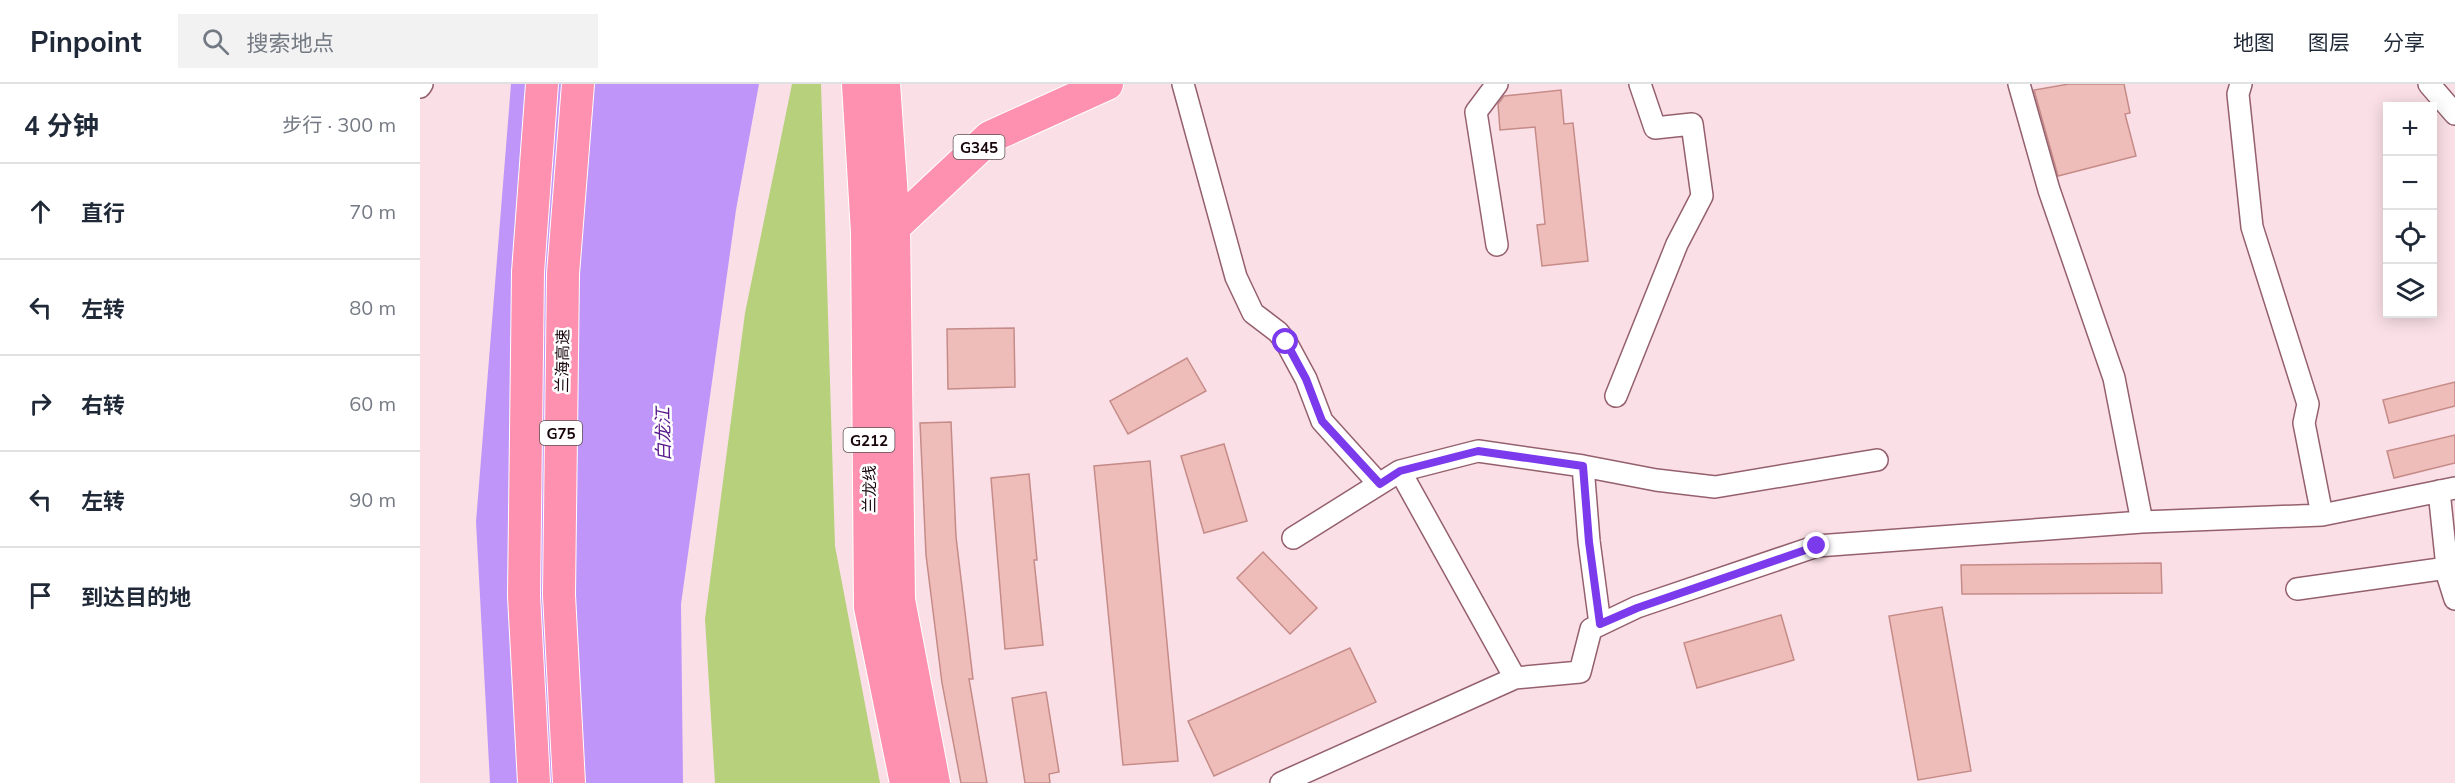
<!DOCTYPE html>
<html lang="zh">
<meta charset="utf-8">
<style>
body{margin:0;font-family:Mulish,"Noto Sans SC",sans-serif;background:#f2f2f3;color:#1f2937}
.controls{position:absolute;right:18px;top:18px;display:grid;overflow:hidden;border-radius:0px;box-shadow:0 3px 15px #0003}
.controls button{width:54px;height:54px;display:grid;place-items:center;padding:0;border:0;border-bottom:2px solid #e0e1e3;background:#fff;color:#1f2937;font:30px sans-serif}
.stop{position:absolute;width:18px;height:18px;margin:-14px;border:4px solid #7c3aed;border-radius:50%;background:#fff}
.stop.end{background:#7c3aed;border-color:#fff;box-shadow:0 2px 6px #0008}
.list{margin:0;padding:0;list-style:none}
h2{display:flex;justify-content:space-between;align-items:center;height:78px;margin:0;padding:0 24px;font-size:26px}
h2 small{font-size:20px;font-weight:400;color:#747a83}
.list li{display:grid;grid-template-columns:39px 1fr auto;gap:18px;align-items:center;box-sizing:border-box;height:96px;padding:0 24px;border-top:2px solid #e0e1e3}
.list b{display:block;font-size:22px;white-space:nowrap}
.list em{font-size:20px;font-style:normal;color:#747a83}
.icon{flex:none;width:33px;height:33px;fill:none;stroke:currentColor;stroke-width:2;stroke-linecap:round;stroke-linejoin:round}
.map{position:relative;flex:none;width:2035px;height:699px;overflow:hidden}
header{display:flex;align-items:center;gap:36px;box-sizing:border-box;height:84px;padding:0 30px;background:#fff;border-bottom:2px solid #e0e1e3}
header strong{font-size:28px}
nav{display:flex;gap:33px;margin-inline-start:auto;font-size:21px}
.search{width:420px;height:54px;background:#f2f2f3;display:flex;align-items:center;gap:15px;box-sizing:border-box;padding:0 21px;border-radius:0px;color:#747a83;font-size:22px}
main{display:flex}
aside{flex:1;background:#fff}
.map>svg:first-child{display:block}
.green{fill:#b6d07b}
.water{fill:#c095f9}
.building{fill:#efbdb9;stroke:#c58b88;stroke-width:1.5}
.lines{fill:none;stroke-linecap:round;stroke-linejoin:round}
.minor-casing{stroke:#95606d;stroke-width:24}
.highway-casing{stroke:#fff;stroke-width:34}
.minor{stroke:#fff;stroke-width:21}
.highway{stroke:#fd91af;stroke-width:32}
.route{stroke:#7c3aed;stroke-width:8}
.labels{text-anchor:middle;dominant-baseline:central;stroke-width:5;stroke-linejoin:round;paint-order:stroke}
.shield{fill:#fff;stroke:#5d5054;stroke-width:1.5}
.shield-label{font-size:15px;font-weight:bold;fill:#17050a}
.street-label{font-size:16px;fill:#17050a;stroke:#fff}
.water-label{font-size:18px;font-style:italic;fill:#56178c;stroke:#fff}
</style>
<header>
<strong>Pinpoint</strong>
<div class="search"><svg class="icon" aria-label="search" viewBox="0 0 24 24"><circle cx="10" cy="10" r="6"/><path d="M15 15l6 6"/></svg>搜索地点</div>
<nav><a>地图</a><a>图层</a><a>分享</a></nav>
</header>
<main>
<aside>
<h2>4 分钟<small>步行 · 300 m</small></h2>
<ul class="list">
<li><svg class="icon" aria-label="ahead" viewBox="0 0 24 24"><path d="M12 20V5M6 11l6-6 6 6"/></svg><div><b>直行</b></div><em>70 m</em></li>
<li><svg class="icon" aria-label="left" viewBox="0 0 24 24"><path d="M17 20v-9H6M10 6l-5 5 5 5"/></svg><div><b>左转</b></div><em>80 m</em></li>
<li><svg class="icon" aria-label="right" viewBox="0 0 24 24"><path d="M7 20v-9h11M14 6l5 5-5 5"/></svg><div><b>右转</b></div><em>60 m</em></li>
<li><svg class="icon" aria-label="left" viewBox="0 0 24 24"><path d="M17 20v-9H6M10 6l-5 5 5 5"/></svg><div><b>左转</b></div><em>90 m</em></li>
<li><svg class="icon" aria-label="arrive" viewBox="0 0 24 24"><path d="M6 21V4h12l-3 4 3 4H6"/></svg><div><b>到达目的地</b></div></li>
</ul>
</aside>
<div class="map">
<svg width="2035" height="699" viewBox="0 0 2035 699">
<rect width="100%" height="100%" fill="#fae0e6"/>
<path class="green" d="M 372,0 L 401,0 L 415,462 L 460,699 L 295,699 L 285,535 L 325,229 Z"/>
<path class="water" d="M 91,0 L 339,0 L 316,126 L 261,520 L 263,699 L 70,699 L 56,438 Z"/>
<path class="building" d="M 1649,0 L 1704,0 L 1710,29 L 1705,30 L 1716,72 L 1638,92 L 1614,6 Z
M 1141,6 L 1144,40 L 1153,39 L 1168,177 L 1122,182 L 1117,141 L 1125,140 L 1115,43 L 1080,46 L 1078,20 L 1084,12 Z
M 594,244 L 595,303 L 528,305 L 527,245 Z
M 767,274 L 786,307 L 708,350 L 690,317 Z
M 2035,298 L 2035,322 L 1969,339 L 1963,316 Z
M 531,338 L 536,453 L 553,595 L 549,595 L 567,699 L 541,699 L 522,599 L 506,471 L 500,339 Z
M 2035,351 L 2035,379 L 1974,394 L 1967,367 Z
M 804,360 L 827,437 L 784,449 L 761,372 Z
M 730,377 L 758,677 L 703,681 L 674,382 Z
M 609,390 L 617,476 L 614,476 L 623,561 L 585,565 L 571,394 Z
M 843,468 L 897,524 L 870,550 L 817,494 Z
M 1741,479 L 1742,509 L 1542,510 L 1541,481 Z
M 1522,523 L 1551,687 L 1498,696 L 1469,532 Z
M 1361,531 L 1374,576 L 1277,604 L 1264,559 Z
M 930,564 L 956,618 L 794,692 L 768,637 Z
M 626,608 L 639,688 L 629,690 L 630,699 L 605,699 L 592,614 Z"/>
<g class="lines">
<g class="minor-casing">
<path id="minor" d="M 763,0 L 816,193 L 833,229 L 858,248 L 866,258 L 886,295 L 902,337 L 959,400
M 1599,0 L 1629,106 L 1694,294 L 1722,438
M 1821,0 L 1818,10 L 1832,143 L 1888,320 L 1884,339 L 1902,431
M 2009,0 L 2035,30
M 0,3 L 2,0
M 1077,161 L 1056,28 L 1077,0
M 1196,312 L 1257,160 L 1282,112 L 1272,40 L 1235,44 L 1220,0
M 1163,382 L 1169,457 L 1180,540
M 980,387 L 1058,367 L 1163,382 L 1236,396 L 1295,403 L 1457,376
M 2019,407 L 2028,493 L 2035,515
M 873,454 L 980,387 L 1095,594
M 1877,505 L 2027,484
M 861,699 L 1095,594 L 1160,588 L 1171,545 L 1217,523 L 1397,462 L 1722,438 L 1902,431 L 2035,404"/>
</g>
<g class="highway-casing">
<path id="highway" d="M 438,0 L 447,148 L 450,523 L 486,699
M 464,0 L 474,143 L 479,516 L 514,699
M 459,146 L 474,143 L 570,53 L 687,0
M 114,699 L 104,512 L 108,188 L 122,0
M 149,699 L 139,511 L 143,190 L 158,0"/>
</g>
<use href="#minor" class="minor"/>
<use href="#highway" class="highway"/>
</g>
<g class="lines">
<path class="route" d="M 866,258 L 886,295 L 902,337 L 960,400 L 980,387 L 1058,367 L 1163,382 L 1169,458 L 1180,540 L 1217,524 L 1397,462"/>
</g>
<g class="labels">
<g class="shield">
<rect x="533.5" y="51" width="51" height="24" rx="4.5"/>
<rect x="120" y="337" width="42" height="24" rx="4.5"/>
<rect x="423.5" y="344" width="51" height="24" rx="4.5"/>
</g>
<g class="shield-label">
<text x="559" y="63">G345</text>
<text x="141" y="349">G75</text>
<text x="449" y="356">G212</text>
</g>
<g class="street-label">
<text transform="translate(142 277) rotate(-89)">兰海高速</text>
<text transform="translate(449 405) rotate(-90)">兰龙线</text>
</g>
<g class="water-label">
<text transform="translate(243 350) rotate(-91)">白龙江</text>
</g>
</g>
</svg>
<div class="controls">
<button>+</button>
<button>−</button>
<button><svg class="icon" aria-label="locate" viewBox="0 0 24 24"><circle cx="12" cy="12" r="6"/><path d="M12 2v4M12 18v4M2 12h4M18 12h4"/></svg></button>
<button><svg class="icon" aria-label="layers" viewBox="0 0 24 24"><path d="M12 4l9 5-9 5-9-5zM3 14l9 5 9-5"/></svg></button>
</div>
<div class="stop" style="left:866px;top:258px"></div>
<div class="stop end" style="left:1397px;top:462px"></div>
</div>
</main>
